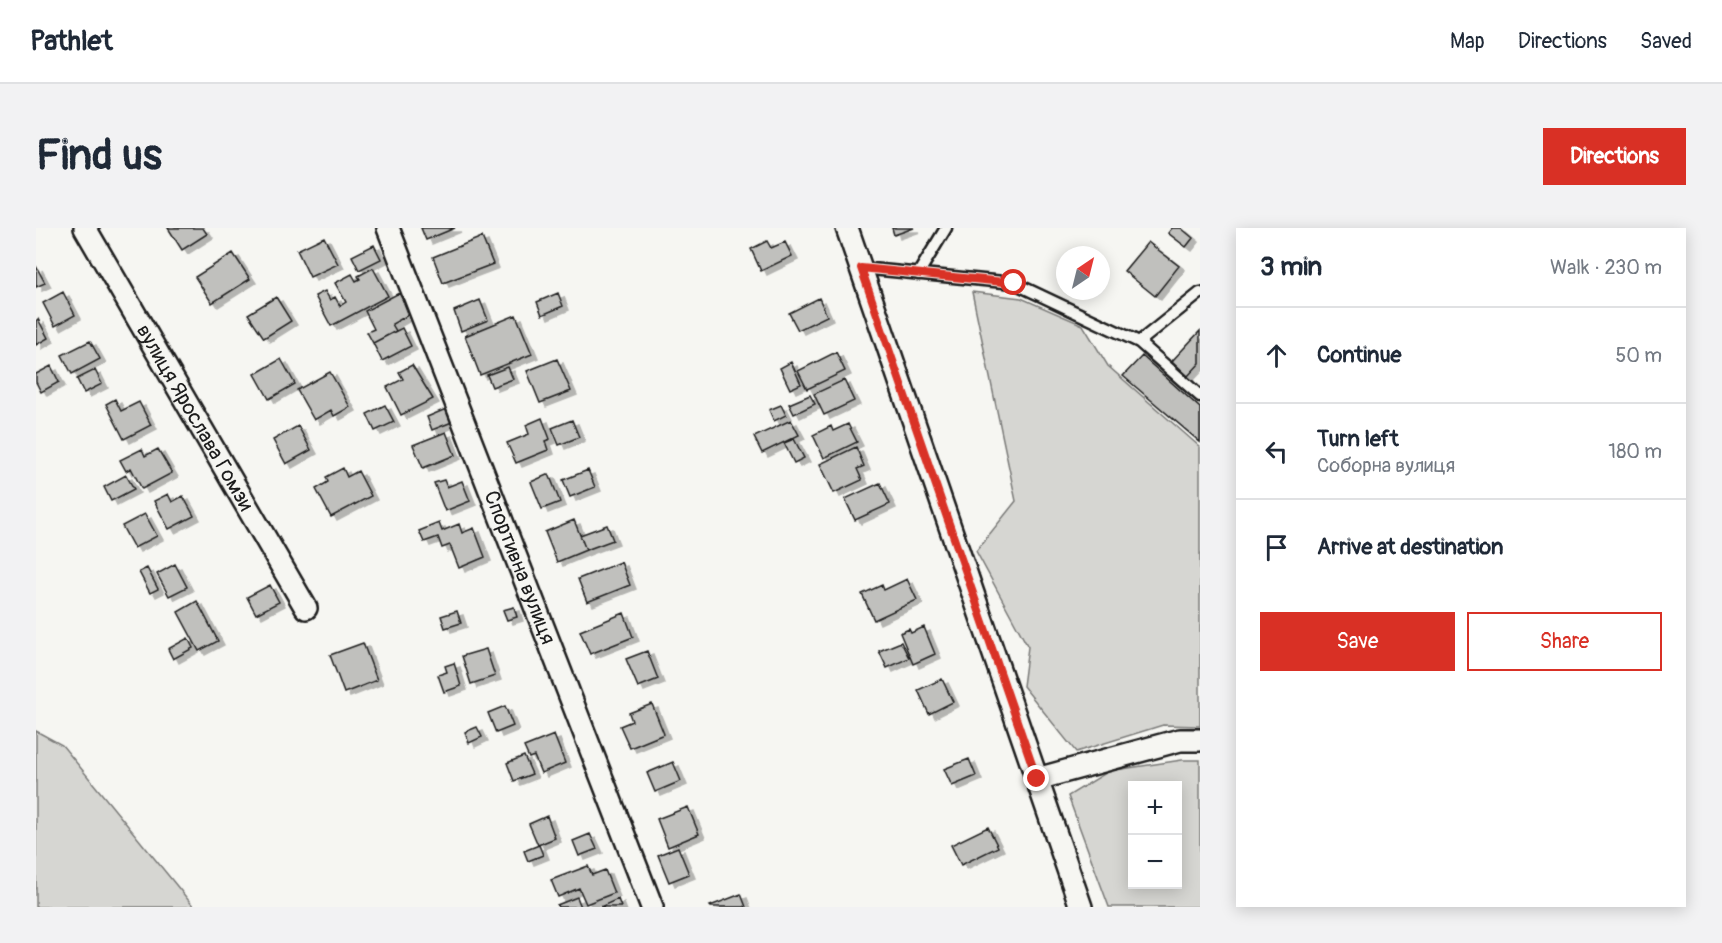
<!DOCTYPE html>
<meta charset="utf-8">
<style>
body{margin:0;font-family:Pangolin,sans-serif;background:#f2f2f3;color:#1f2937}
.controls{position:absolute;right:18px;bottom:18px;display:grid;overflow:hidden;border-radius:0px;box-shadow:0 3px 15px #0003}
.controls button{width:54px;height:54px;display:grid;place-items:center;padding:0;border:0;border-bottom:2px solid #e0e1e3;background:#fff;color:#1f2937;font:30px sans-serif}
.compass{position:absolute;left:1020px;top:18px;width:54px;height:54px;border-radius:50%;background:#fff;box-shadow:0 3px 15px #0003;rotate:35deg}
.stop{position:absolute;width:18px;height:18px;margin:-14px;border:4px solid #d93025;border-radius:50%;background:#fff}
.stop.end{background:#d93025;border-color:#fff;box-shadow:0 2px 6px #0008}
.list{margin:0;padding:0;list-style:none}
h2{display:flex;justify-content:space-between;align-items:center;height:78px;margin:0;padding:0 24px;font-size:26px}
h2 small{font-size:20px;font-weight:400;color:#747a83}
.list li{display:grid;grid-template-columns:39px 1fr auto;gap:18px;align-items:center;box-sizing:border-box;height:96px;padding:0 24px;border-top:2px solid #e0e1e3}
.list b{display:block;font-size:22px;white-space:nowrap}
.list p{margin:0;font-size:20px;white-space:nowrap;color:#747a83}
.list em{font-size:20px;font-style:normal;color:#747a83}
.actions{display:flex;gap:12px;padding:18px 24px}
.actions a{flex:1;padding:14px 0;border:2px solid #d93025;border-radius:0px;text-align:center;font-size:21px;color:#d93025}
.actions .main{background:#d93025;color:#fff}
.icon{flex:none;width:33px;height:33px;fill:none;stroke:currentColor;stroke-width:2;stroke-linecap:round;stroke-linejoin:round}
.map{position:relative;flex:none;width:1164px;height:679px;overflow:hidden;border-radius:0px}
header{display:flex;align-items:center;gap:36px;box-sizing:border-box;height:84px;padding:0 30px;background:#fff;border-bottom:2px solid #e0e1e3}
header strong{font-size:28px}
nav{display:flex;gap:33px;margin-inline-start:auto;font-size:21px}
.intro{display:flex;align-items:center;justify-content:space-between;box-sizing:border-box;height:144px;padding:0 36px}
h1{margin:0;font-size:42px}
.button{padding:15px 27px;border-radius:0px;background:#d93025;color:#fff;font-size:21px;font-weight:700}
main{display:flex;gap:36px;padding:0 36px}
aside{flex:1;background:#fff;border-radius:0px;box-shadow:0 3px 15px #0003}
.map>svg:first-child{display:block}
.green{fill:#d6d6d2;stroke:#797977;stroke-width:1.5;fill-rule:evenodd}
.building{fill:#c0c0bd;stroke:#1c1c1c;stroke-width:1.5;filter:url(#shadow)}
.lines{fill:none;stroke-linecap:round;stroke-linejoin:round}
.lane-casing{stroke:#1c1c1c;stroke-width:15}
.street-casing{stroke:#1c1c1c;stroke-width:26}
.lane{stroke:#f6f6f2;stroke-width:10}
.street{stroke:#f6f6f2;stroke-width:21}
.route{stroke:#d93025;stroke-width:8}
.labels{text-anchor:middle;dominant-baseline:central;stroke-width:6;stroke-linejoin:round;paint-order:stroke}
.street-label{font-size:21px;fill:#1c1c1c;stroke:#f6f6f2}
</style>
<header>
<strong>Pathlet</strong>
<nav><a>Map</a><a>Directions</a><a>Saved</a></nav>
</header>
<div class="intro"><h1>Find us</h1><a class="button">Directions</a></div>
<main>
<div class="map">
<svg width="1164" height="679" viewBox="0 0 1164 679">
<defs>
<filter id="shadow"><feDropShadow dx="6" dy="4" stdDeviation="0" flood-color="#0004"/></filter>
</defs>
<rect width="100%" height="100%" fill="#f6f6f2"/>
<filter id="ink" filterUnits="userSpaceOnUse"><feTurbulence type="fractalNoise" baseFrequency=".0167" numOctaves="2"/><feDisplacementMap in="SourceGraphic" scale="12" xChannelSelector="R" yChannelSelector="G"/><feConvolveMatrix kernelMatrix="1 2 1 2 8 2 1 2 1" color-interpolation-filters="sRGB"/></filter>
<g filter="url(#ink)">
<path class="green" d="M 936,64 L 985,70 L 1047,97 L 1072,138 L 1164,219 L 1164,498 L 1127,497 L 1040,524 L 987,458 L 992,419 L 940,323 L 980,273 Z
M 0,503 L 26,517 L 158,679 L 0,679 Z
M 1146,532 L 1164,532 L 1164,679 L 1073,679 L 1032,568 L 1073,543 ZM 1096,558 L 1142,558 L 1142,656 L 1096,656 Z"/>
<path class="building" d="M 132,0 L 167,0 L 171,6 L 146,22 Z
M 385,0 L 419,0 L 390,12 Z
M 856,0 L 878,0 L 858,7 Z
M 1136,0 L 1145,0 L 1157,10 L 1150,19 L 1132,5 Z
M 288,9 L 302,36 L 274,49 L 261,22 Z
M 446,9 L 457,36 L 407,55 L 397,29 Z
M 731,13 L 735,20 L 749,14 L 756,28 L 725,43 L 715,21 Z
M 1112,14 L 1143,38 L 1119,68 L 1088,43 Z
M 338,17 L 345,31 L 323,42 L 316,28 Z
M 197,25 L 214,51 L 176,75 L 159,49 Z
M 0,38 L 9,55 L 0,59 Z
M 337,40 L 352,68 L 295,98 L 279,68 L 289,63 L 294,72 L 299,69 L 304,78 L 310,74 L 299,55 L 316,46 L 320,53 L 324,51 L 322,48 Z
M 27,64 L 39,87 L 19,98 L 7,75 Z
M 363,65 L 374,86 L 356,96 L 360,103 L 337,115 L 331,104 L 338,101 L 329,83 Z
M 522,65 L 527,78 L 506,87 L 501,74 Z
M 240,69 L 255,93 L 228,110 L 212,86 Z
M 783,70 L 791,88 L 762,102 L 753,85 Z
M 444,72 L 452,92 L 425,103 L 418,83 Z
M 480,87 L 496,126 L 444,147 L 429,108 Z
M 2,91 L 12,110 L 0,117 L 0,93 Z
M 366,100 L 375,118 L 346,133 L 337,115 Z
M 1164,103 L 1164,135 L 1152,148 L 1136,133 Z
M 54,113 L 64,131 L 36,146 L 26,127 Z
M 800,124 L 809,143 L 771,161 L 762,143 Z
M 1106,128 L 1164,180 L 1164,214 L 1087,148 Z
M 245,131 L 259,156 L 233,171 L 219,146 Z
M 521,131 L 535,163 L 504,175 L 491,143 Z
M 755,134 L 765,156 L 754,161 L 744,140 Z
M 376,137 L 397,171 L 365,187 L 351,159 L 367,151 L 363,144 Z
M 15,138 L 23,154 L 5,164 L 0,154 L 0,146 Z
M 472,139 L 477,151 L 456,159 L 451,147 Z
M 59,142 L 66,156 L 48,165 L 41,151 Z
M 294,144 L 314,179 L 298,188 L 295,182 L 278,192 L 261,162 Z
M 808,152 L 818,173 L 788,187 L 778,166 Z
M 774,167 L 779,176 L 758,186 L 753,176 Z
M 79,171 L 85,183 L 103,174 L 115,197 L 88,211 L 70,176 Z
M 349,177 L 358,194 L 339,203 L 331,186 Z
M 745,177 L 750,187 L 738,193 L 733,182 Z
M 410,181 L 416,194 L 396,202 L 391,189 Z
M 506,190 L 514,211 L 509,213 L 512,222 L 480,235 L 471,215 L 493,206 L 490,197 Z
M 536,192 L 543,209 L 523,217 L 516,200 Z
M 755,192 L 763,207 L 726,225 L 718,209 Z
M 812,196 L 821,214 L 788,230 L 777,207 L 795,198 L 797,203 Z
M 262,198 L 275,222 L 250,236 L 237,212 Z
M 410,204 L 419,227 L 387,240 L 377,217 Z
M 758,211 L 768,230 L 758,235 L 748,215 Z
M 820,219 L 828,238 L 821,241 L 826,252 L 798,265 L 784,236 Z
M 106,221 L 109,228 L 122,221 L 136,245 L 106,261 L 95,240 L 90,243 L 84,232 Z
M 307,240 L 311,249 L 322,243 L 335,268 L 295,289 L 280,261 L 292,254 L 290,249 Z
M 552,242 L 559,259 L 534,269 L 527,252 Z
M 513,246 L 524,274 L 506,281 L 495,254 Z
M 90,247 L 98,261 L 75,273 L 68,259 Z
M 408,252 L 411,259 L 426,253 L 434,273 L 409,283 L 398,255 Z
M 844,255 L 854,276 L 819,292 L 809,271 Z
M 132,266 L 136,274 L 147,268 L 158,288 L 133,301 L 118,273 Z
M 109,286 L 121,308 L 98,320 L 86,298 Z
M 538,292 L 550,322 L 521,334 L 509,304 Z
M 403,295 L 406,303 L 423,296 L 426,305 L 438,300 L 449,329 L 423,340 L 414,317 L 406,320 L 402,309 L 388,314 L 383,303 Z
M 571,297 L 577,312 L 550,322 L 544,307 Z
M 585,334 L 594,357 L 551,374 L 542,351 Z
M 139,336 L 151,359 L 133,368 L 121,346 Z
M 111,340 L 122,361 L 114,365 L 103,344 Z
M 871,351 L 881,372 L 838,392 L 826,366 L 846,357 L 848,362 Z
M 234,357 L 243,374 L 220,386 L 211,369 Z
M 161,373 L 182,413 L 163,423 L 142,384 Z
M 478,379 L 481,389 L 471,392 L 467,382 Z
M 421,383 L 425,395 L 409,400 L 405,388 Z
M 588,385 L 597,409 L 554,426 L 544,403 Z
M 888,399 L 899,426 L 877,436 L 864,405 L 873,401 L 875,405 Z
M 152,410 L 157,420 L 137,431 L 132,421 Z
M 865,414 L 873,430 L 851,440 L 843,423 Z
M 327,415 L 341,452 L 308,465 L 294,427 Z
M 450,421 L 459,448 L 435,456 L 426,428 Z
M 611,423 L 622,451 L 602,459 L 590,431 Z
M 418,435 L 425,458 L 408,464 L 402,447 L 411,444 L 409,438 Z
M 906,451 L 917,474 L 893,486 L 882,462 Z
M 616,476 L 628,506 L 594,520 L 584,498 L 596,493 L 593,485 Z
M 469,478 L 477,498 L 460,505 L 452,485 Z
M 441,499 L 446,509 L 433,515 L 429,504 Z
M 518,507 L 529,535 L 505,545 L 498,528 L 493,530 L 488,519 Z
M 488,528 L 496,546 L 478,553 L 471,535 Z
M 933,531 L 940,548 L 916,558 L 908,541 Z
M 637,534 L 645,553 L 619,564 L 611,545 Z
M 652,579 L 663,606 L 632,619 L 621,591 Z
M 511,588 L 519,610 L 502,617 L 493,596 Z
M 952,599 L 962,619 L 925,637 L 915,617 Z
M 554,606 L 561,621 L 543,628 L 537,613 Z
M 503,617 L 507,627 L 492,633 L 488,623 Z
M 642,619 L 653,646 L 633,654 L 622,627 Z
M 552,638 L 556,647 L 569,642 L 578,665 L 550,676 L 543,660 L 522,669 L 515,652 Z
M 705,666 L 710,679 L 675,679 L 674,678 Z
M 541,669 L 545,679 L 522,679 L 521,677 Z
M 582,671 L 585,679 L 564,679 Z"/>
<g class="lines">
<g class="lane-casing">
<path id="lane" d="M 825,40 L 978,55 L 1103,114 L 1164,65
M 882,46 L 910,0
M 1103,114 L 1164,168"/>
</g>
<g class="street-casing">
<g id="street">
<path id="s1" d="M 49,0 L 270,380"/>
<path id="s2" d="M 352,0 L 616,679"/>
<path d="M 811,0 L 1045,679"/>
<path d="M 1001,551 L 1144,512 L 1164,512"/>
</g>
</g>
<use href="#lane" class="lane"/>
<use href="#street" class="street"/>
</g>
</g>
<g class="lines" filter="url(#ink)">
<path class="route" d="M 978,55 L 825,40 L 1001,551"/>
</g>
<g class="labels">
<g class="street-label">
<text stroke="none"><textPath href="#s1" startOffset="219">вулиця Ярослава Гомзи</textPath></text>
<text stroke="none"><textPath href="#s2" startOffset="364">Спортивна вулиця</textPath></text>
</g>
</g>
</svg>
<div class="controls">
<button>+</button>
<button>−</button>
</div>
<svg class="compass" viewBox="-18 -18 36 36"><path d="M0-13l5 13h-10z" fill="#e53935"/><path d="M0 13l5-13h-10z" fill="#747a83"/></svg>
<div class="stop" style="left:978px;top:55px"></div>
<div class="stop end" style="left:1001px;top:551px"></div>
</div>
<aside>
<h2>3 min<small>Walk · 230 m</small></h2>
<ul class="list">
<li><svg class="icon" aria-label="ahead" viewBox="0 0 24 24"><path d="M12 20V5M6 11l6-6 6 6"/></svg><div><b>Continue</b></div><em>50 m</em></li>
<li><svg class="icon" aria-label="left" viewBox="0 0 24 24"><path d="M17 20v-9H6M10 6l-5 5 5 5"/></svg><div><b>Turn left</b><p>Соборна вулиця</p></div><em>180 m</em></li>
<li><svg class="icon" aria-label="arrive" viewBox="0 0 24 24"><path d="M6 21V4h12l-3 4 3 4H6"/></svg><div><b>Arrive at destination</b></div></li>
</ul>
<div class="actions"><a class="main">Save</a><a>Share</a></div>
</aside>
</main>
